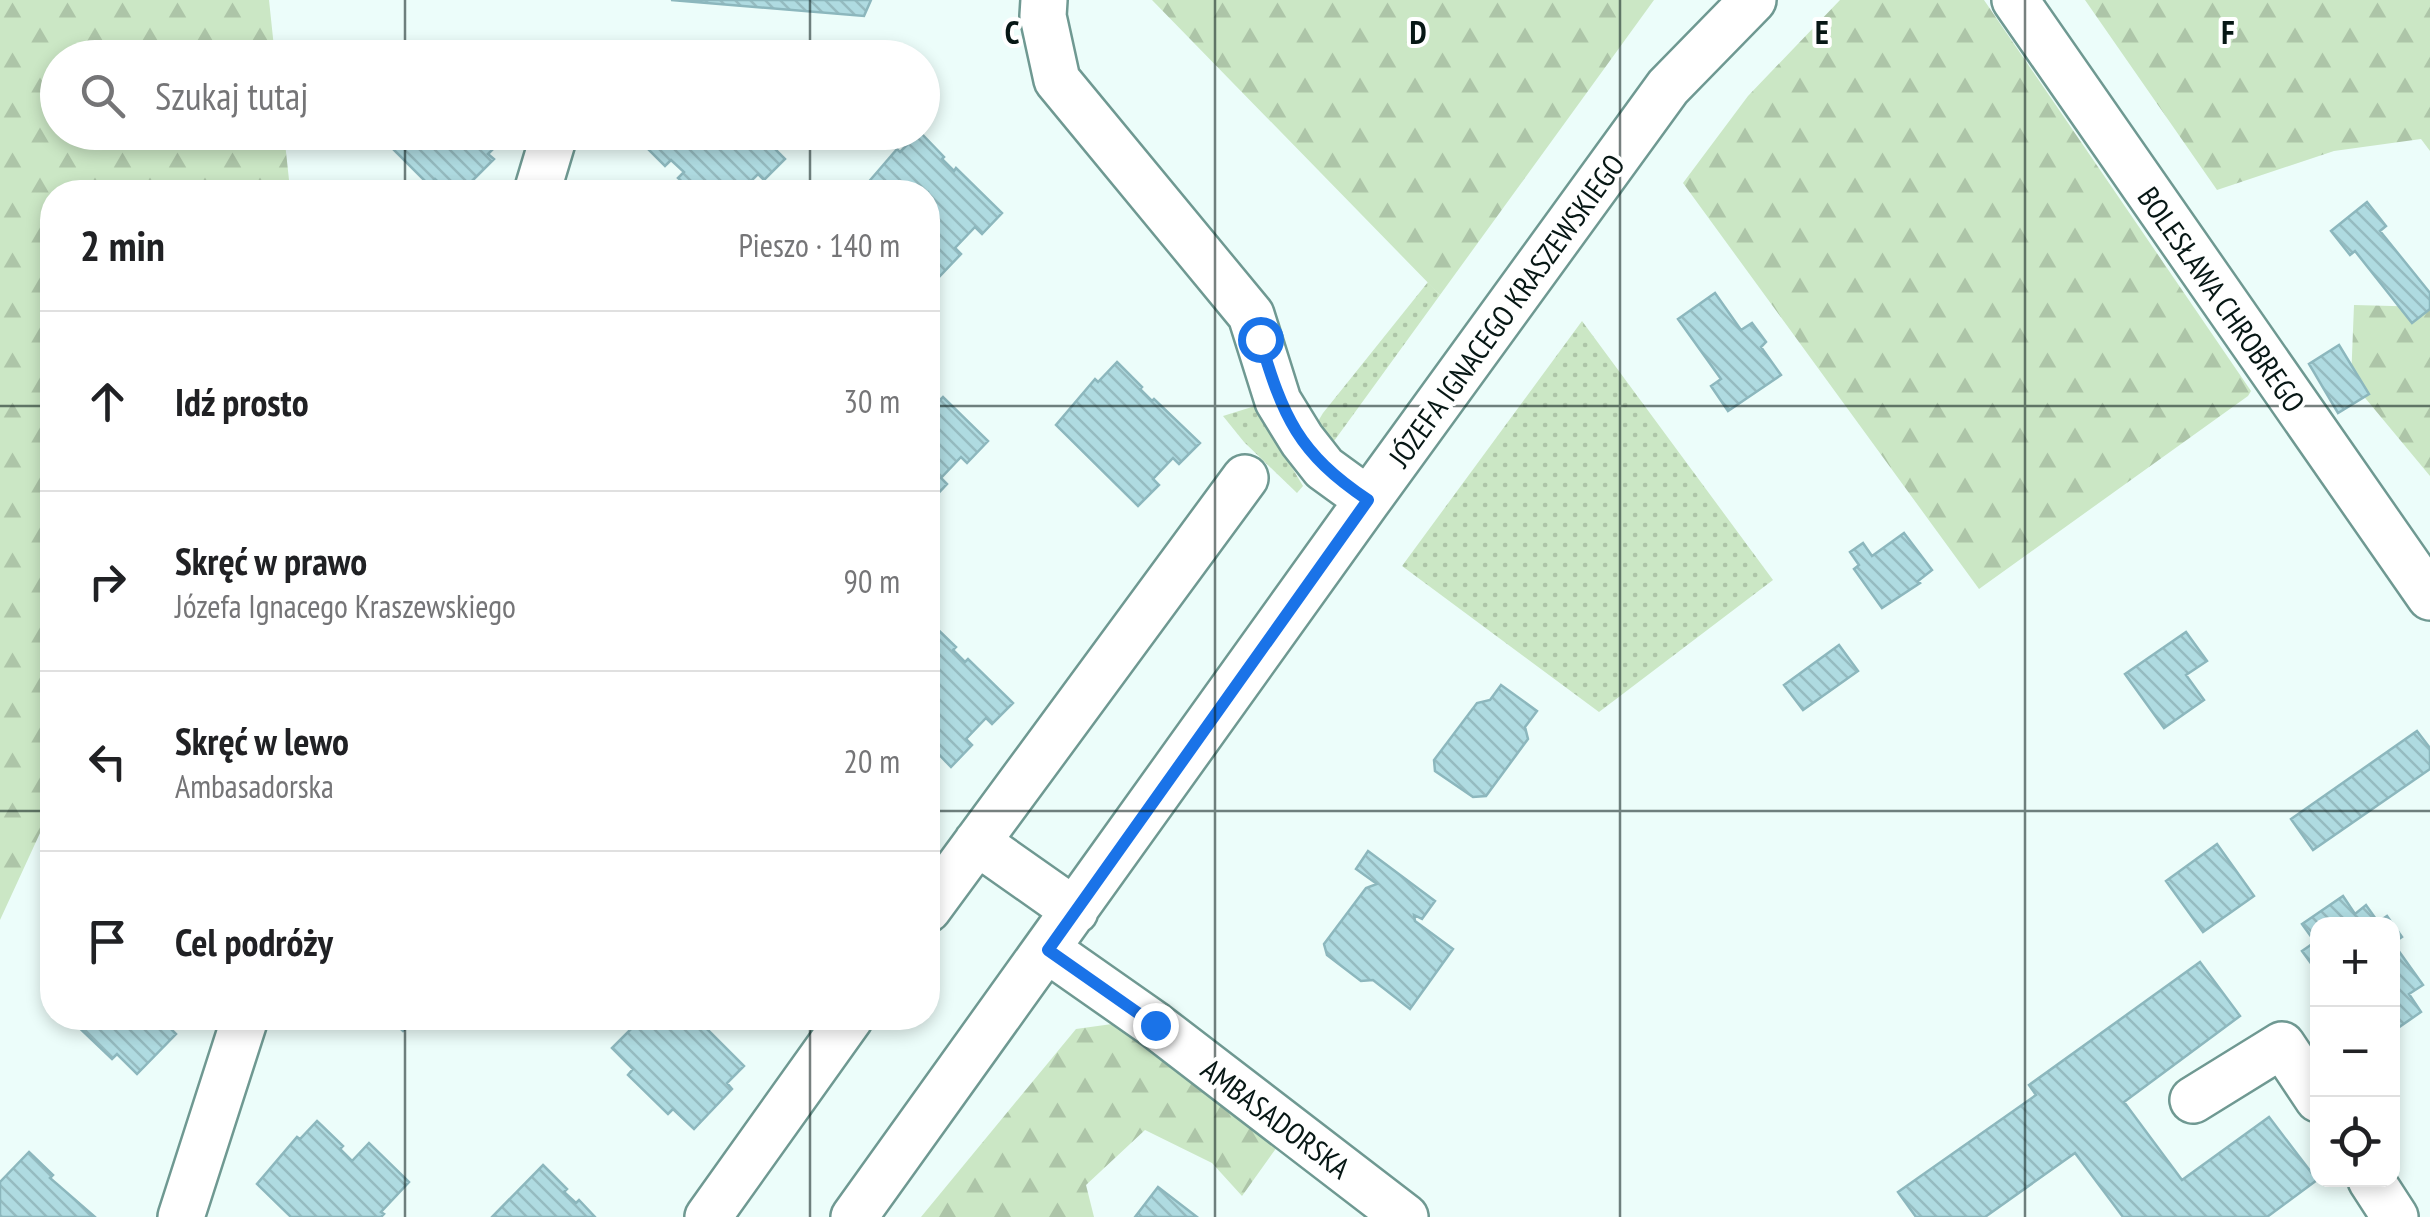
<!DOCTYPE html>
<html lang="pl">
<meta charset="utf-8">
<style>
body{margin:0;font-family:"PT Sans Narrow",sans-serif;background:#f6f6f6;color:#202124}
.controls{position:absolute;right:30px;bottom:30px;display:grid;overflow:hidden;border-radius:20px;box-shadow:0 5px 15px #0003}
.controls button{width:90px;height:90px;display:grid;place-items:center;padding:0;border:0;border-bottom:2px solid #e0e0e0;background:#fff;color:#202124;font:50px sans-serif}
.stop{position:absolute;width:30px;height:30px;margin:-22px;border:8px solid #1a73e8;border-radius:50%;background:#fff}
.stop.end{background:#1a73e8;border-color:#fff;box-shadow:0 2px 10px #0008}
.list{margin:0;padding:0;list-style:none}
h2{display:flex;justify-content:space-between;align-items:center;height:130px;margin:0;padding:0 40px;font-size:42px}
h2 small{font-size:32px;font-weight:400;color:#757577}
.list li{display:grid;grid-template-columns:65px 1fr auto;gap:30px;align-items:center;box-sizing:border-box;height:180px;padding:0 40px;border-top:2px solid #e0e0e0}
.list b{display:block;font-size:38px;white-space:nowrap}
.list p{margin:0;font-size:32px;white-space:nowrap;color:#757577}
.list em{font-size:32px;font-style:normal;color:#757577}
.icon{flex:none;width:55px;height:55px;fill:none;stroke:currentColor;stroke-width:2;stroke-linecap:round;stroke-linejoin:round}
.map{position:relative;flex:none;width:2430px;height:1217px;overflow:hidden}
.search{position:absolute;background:#fff;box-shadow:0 5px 15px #0003;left:40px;top:40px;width:900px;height:110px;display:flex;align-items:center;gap:25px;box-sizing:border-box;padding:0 35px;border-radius:55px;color:#757577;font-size:38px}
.panel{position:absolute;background:#fff;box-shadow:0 5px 15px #0003;left:40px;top:180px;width:900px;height:850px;border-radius:40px}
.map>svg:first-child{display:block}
.grass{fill:url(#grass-dots)}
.forest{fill:url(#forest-firs)}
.building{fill:url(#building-back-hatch);stroke:#8cb7bd;stroke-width:2.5}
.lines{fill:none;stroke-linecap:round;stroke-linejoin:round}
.minor-casing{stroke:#6f9992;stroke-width:50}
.minor{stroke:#fff;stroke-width:45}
.route{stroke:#1a73e8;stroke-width:12}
.grid{fill:none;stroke:#071715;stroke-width:2.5;stroke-opacity:0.55}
.labels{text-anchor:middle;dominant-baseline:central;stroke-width:8;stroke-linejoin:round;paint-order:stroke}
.street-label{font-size:30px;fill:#071715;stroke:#fff}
.grid-label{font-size:32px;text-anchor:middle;font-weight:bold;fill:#071715;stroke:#fff;stroke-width:8;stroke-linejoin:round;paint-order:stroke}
</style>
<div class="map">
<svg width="2430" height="1217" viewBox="0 0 2430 1217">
<defs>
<pattern id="grass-dots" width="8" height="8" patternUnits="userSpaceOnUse" patternTransform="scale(2.5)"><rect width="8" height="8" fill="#cbe7c5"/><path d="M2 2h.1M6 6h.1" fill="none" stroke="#adc5a8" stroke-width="1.8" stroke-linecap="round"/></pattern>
<pattern id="forest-firs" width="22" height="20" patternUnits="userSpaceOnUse" patternTransform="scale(2.5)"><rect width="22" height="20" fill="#cbe7c5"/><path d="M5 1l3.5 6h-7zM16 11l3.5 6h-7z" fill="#adc5a8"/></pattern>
<pattern id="building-back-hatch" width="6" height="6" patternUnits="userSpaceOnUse" patternTransform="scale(2.5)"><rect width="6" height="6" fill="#afdbe1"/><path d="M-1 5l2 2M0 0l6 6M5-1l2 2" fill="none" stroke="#95bbc0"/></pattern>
</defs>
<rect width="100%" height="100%" fill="#ecfdfa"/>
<path class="grass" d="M 1428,282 L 1440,295 L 1329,448 L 1311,433 L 1323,413 Z
M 1582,321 L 1773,580 L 1599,712 L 1402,566 Z
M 1255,406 L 1303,486 L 1297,493 L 1244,442 L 1223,416 Z"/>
<path class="forest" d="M 0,0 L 269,0 L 275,57 L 58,58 L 58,132 L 284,133 L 289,180 L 286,192 L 52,192 L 52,807 L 0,920 Z
M 1152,0 L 1654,0 L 1440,295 Z
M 1840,0 L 1984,0 L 2251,391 L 2248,396 L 1979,589 L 1683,183 L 1748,96 Z
M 2085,0 L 2430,0 L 2430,151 L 2421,139 L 2334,151 L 2217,190 Z
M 2354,305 L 2430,307 L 2430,476 L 2351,381 Z
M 1112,1024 L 1277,1147 L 1242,1196 L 1212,1163 L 1145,1130 L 1086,1185 L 1094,1217 L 921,1217 L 1076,1029 Z"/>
<path class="building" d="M 671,0 L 871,0 L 864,16 Z
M 387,132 L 503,132 L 506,136 L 488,154 L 494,159 L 461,192 L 449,192 L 435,179 L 429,185 L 389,145 L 394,140 Z
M 649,132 L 758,132 L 785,159 L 764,180 L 758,174 L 740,192 L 693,192 L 678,178 L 684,172 L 671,160 L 665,166 L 640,141 Z
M 920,132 L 944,157 L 942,159 L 954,171 L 956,168 L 1002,213 L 982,234 L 975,227 L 955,248 L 961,254 L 940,276 L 928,264 L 928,192 L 860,192 L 897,149 L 900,152 Z
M 2367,202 L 2386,226 L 2380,231 L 2430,293 L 2430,309 L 2412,323 L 2355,251 L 2350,255 L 2331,231 Z
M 1715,293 L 1741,330 L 1752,323 L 1766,342 L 1761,347 L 1781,375 L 1728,411 L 1711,386 L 1721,379 L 1678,319 Z
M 2339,345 L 2369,394 L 2338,413 L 2309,364 Z
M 1117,362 L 1142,387 L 1140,389 L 1152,401 L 1154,399 L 1200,443 L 1179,464 L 1173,458 L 1153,479 L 1159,485 L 1138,506 L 1056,425 L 1095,379 L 1098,382 Z
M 928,382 L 931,386 L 928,389 L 933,394 L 940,400 L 943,397 L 988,441 L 967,463 L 961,457 L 941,478 L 947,484 L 928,504 Z
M 1904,533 L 1932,570 L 1918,581 L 1920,583 L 1882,608 L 1854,569 L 1859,565 L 1850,552 L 1863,543 L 1872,556 Z
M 930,622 L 956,647 L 953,650 L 965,662 L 968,659 L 1013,703 L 992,724 L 986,718 L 966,739 L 972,745 L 951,767 L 928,743 Z
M 2186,632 L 2207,661 L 2186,675 L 2204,700 L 2164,728 L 2125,674 Z
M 1839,645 L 1858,671 L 1803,710 L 1784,685 Z
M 1501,685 L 1537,711 L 1525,727 L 1528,739 L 1486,796 L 1473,797 L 1435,771 L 1434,760 L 1477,703 L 1490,700 Z
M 2417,731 L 2430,748 L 2430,769 L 2313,850 L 2291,819 Z
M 2217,844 L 2254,896 L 2203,932 L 2166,881 Z
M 1368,851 L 1435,901 L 1422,919 L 1414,915 L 1415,921 L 1453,949 L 1410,1009 L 1373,980 L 1361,981 L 1327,955 L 1324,944 L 1366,888 L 1377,884 L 1356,869 Z
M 2343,896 L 2355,914 L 2366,905 L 2378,922 L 2387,916 L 2402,937 L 2393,943 L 2423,985 L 2409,994 L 2421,1012 L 2392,1032 L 2392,924 L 2318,924 L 2318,973 L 2302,951 L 2315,942 L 2302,924 Z
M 2200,962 L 2240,1016 L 2124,1102 L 2182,1180 L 2269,1117 L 2317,1180 L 2267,1217 L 2123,1217 L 2075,1153 L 1985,1217 L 1916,1217 L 1898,1192 L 2036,1095 L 2029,1085 Z
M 74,1018 L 181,1018 L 170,1028 L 176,1034 L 137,1074 L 117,1054 L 112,1059 L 71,1020 Z
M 389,1018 L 416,1018 L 403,1031 Z
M 642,1018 L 691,1018 L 701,1029 L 704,1026 L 744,1066 L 727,1083 L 732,1089 L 694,1129 L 673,1109 L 668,1114 L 628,1075 L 633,1069 L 612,1048 Z
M 317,1121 L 343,1146 L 340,1149 L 352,1161 L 369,1143 L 409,1182 L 381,1212 L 384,1214 L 381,1217 L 291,1217 L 257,1184 L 297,1137 L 300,1139 Z
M 29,1152 L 53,1175 L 50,1178 L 95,1217 L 0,1217 L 0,1182 Z
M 543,1165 L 567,1189 L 564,1192 L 576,1203 L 579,1200 L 595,1217 L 492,1217 Z
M 1158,1187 L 1197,1217 L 1135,1217 Z"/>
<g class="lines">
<g class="minor-casing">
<path id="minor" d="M 1044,0 L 1043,16 L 1057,80 L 1251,315 L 1278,401 L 1302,440 L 1324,468 L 1368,500
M 2015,0 L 2430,597
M 537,192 L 555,132
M 977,842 L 1075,911
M 928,909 L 1245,478
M 1048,950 L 1155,1025 L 1405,1217
M 2193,1100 L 2282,1045 L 2318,1099
M 2371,1180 L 2395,1217
M 181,1217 L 245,1018
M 708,1217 L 850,1018
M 854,1217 L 1368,500 L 1668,87 L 1753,0"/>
</g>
<use href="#minor" class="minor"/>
</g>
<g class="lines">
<path class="route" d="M 1155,1025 L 1048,950 L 1368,500 C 1298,453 1283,417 1260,339"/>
</g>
<path class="grid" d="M 405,0 L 405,58M 810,0 L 810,58M 1215,0 L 1215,1217M 1620,0 L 1620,1217M 2025,0 L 2025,1217M 405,132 L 405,192M 810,132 L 810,192M 0,406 L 52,406M 928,406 L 2430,406M 0,811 L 52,811M 928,811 L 2430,811M 405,1018 L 405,1217M 810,1018 L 810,1217"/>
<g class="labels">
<g class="street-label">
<text transform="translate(2222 299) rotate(55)">BOLESŁAWA CHROBREGO</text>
<text transform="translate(1506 310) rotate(-54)">JÓZEFA IGNACEGO KRASZEWSKIEGO</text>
<text transform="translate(1276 1118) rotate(37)">AMBASADORSKA</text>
</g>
</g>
<g class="grid-label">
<text x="1012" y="44">C</text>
<text x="1418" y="44">D</text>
<text x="1822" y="44">E</text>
<text x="2228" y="44">F</text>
</g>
</svg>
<div class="controls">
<button>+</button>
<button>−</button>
<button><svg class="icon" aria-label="locate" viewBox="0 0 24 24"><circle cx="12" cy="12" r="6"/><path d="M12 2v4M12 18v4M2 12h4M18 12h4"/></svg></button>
</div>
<div class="stop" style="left:1260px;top:339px"></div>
<div class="stop end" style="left:1155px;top:1025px"></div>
<div class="search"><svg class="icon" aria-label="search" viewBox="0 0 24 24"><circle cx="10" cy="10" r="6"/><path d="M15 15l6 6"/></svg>Szukaj tutaj</div>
<section class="panel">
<h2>2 min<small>Pieszo · 140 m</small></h2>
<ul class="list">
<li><svg class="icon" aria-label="ahead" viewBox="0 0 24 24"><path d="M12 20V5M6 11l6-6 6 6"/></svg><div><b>Idź prosto</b></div><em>30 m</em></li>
<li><svg class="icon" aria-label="right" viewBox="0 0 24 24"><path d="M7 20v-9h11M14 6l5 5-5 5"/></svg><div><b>Skręć w prawo</b><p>Józefa Ignacego Kraszewskiego</p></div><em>90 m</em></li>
<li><svg class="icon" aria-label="left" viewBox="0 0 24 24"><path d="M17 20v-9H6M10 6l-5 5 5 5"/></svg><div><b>Skręć w lewo</b><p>Ambasadorska</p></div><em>20 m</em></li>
<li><svg class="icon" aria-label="arrive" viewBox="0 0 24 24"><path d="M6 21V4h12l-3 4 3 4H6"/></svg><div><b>Cel podróży</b></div></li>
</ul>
</section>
</div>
